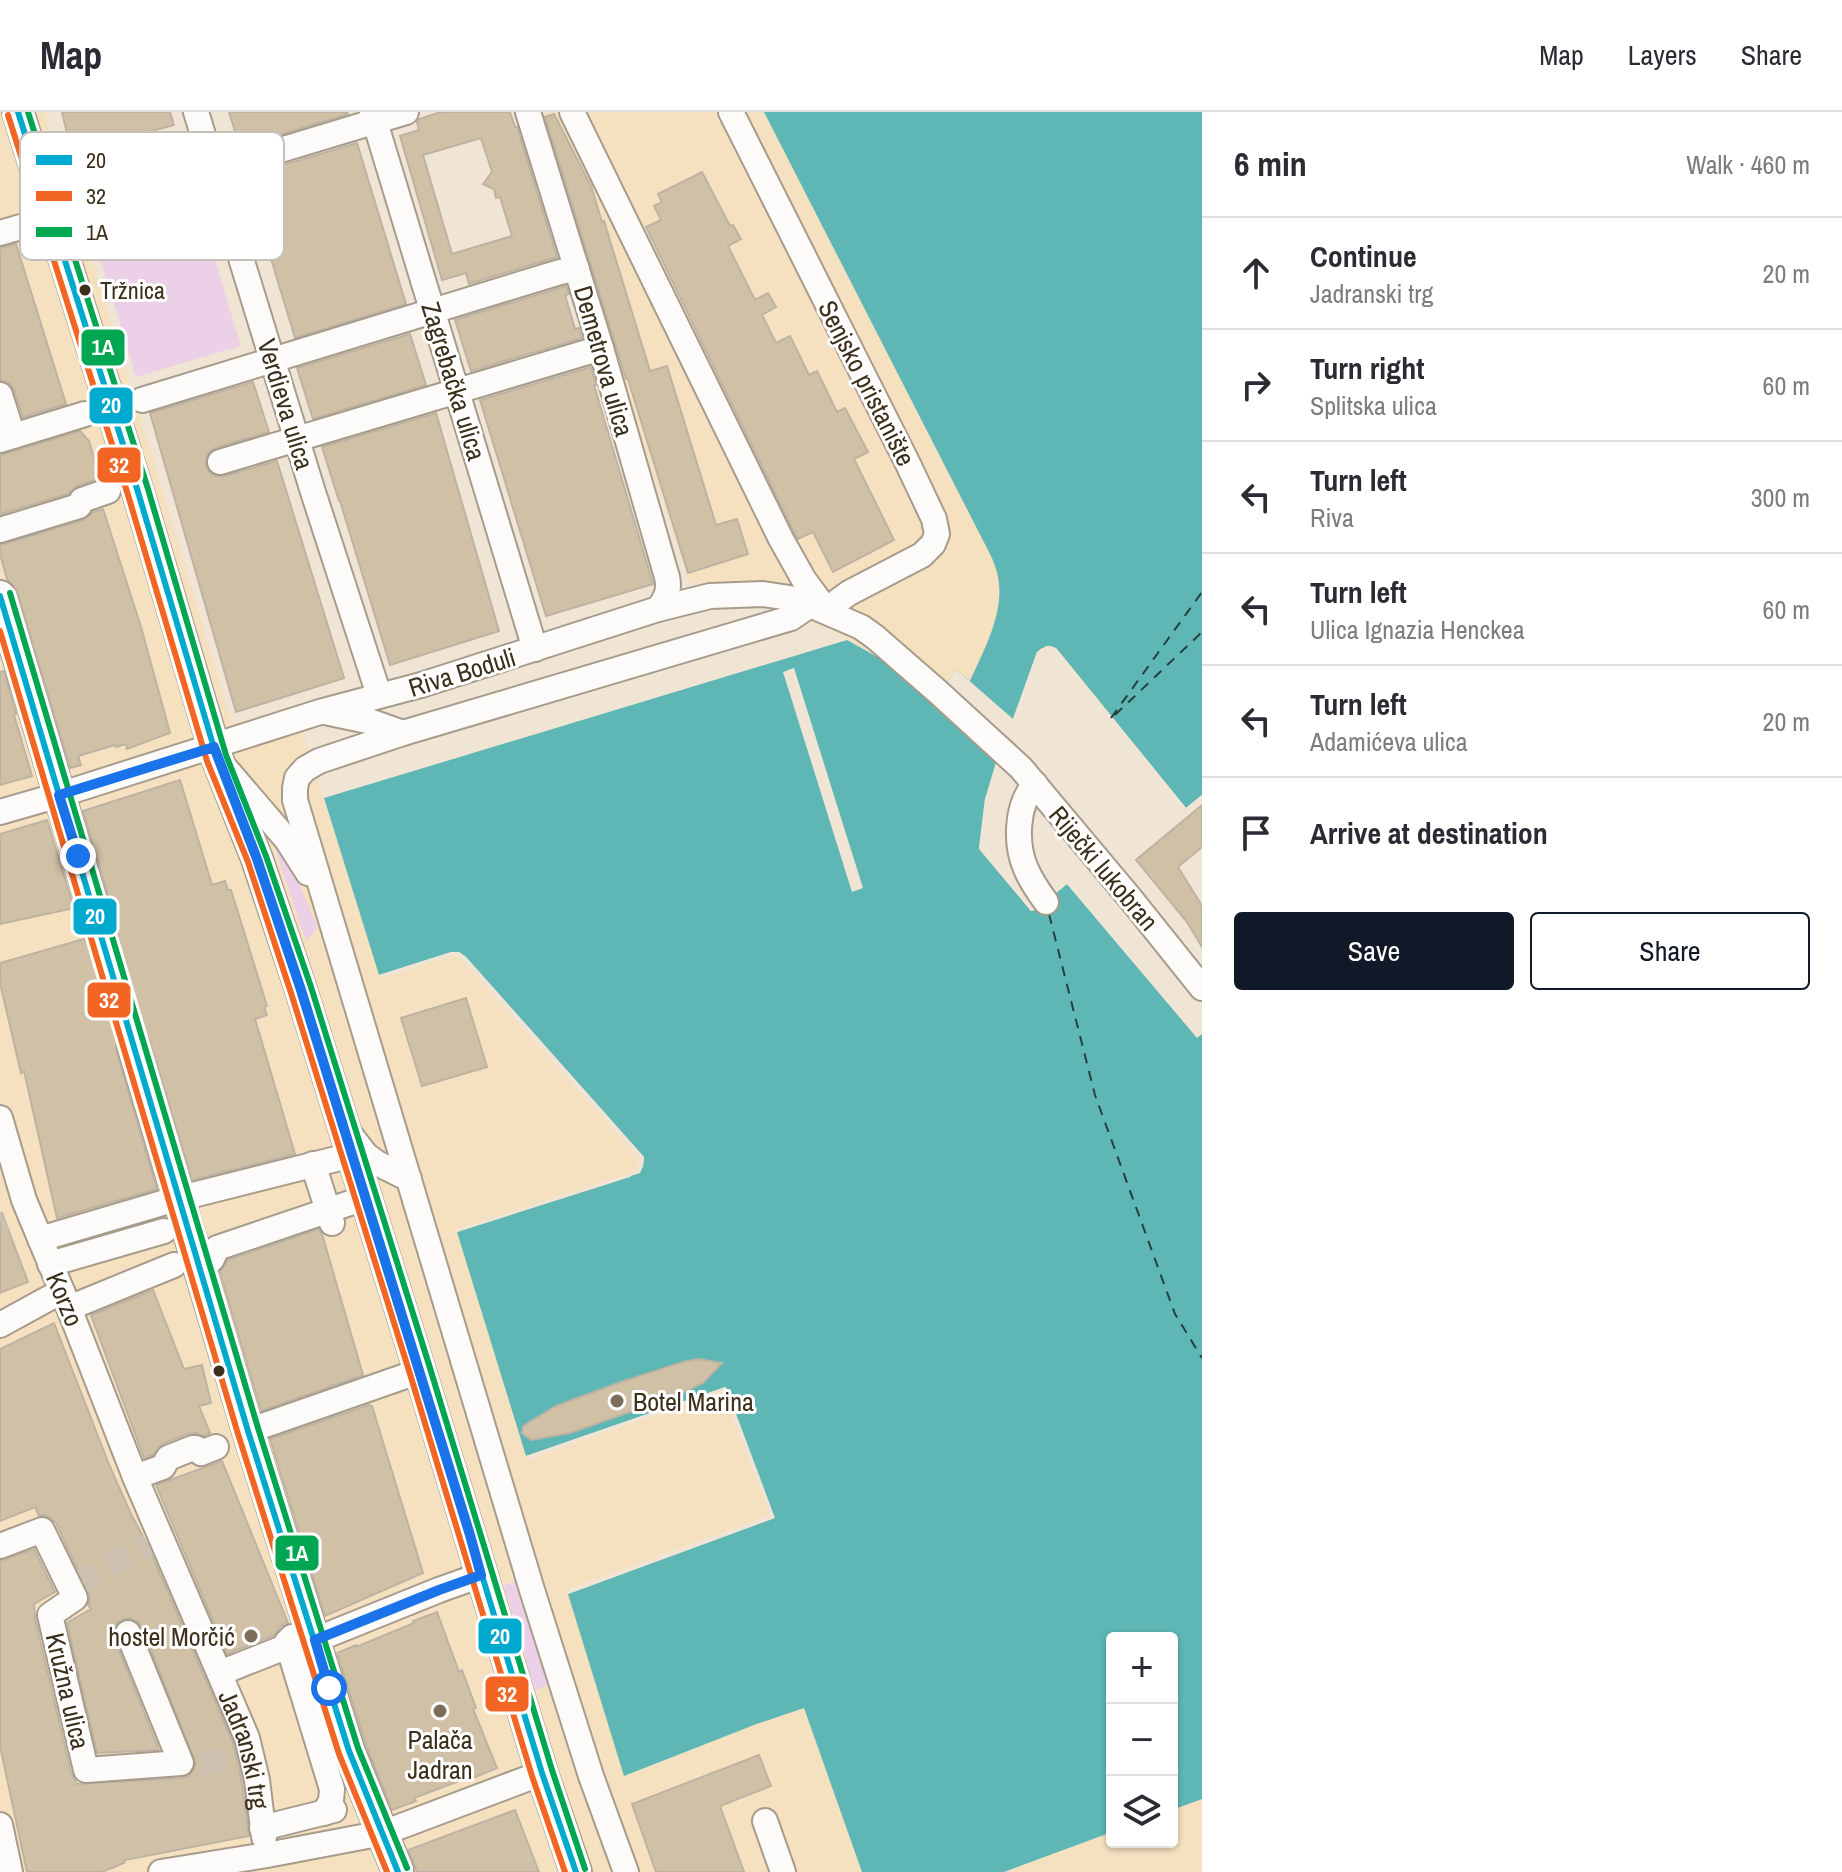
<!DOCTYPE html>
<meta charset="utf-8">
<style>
body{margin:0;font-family:"Archivo Narrow",sans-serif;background:#f7f7f7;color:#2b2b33}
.controls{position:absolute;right:24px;bottom:24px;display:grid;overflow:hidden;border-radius:8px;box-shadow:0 2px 6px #0004}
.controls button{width:72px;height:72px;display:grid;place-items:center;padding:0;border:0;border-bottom:2px solid #e1e1e2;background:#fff;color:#2b2b33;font:40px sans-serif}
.stop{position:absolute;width:24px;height:24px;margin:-18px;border:6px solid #1a73e8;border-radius:50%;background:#fff}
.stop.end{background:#1a73e8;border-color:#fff;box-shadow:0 2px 8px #0008}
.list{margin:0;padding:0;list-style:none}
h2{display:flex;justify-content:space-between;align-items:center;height:104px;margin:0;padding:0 32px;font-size:34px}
h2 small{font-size:26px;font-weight:400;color:#7c7c81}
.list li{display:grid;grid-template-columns:52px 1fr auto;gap:24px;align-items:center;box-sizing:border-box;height:112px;padding:0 32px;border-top:2px solid #e1e1e2}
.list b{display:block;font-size:30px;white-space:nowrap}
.list p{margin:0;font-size:26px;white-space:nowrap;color:#7c7c81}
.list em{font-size:26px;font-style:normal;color:#7c7c81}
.actions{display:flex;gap:16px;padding:24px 32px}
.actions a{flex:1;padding:18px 0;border:2px solid #111827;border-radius:8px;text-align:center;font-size:28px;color:#111827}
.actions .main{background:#111827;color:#fff}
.icon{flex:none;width:44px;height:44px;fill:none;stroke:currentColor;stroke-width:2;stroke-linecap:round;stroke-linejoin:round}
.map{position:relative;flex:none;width:1202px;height:1760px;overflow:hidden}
header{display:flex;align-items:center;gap:48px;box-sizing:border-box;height:112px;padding:0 40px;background:#fff;border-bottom:2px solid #e1e1e2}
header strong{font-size:38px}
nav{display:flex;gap:44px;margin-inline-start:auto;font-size:28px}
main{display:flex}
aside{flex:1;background:#fff}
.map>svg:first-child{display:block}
.built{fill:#f5e0c0}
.green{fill:#ecd0e8}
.water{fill:#5eb7b4}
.pier{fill:#f0e5d5}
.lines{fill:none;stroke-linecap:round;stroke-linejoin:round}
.ferry{stroke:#264041;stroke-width:2;stroke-dasharray:10 8;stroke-linecap:butt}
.building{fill:#d0c0a6;stroke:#beb3a3;stroke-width:2;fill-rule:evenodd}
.minor-tunnel{stroke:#ccc1b0;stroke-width:24;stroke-dasharray:24 12;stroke-linecap:butt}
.major-tunnel{stroke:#ccc1b0;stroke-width:30;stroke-dasharray:30 15;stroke-linecap:butt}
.minor-casing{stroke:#a79c8c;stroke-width:28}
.major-casing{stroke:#a79c8c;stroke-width:34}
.minor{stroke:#fdfbf9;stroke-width:24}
.major{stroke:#fdfbf9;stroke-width:30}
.bus-1-casing{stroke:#fff;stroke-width:12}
.bus-2-casing{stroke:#fff;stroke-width:12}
.bus-3-casing{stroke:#fff;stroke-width:12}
.bus-1{stroke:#00a9ce;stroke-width:6}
.bus-2{stroke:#f26522;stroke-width:6}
.bus-3{stroke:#00a651;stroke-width:6}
.route{stroke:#1a73e8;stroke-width:10}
.bus-dot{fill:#3c2f1b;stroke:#fff;stroke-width:3}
.poi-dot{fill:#7b6f5c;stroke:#fff;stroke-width:3}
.labels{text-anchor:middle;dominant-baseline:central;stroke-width:6;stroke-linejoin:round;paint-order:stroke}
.bus-label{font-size:24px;fill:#3c2f1b;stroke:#fff;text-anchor:start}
.street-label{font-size:26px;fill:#3c2f1b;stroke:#fff}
.poi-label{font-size:26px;fill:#3c2f1b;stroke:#fff;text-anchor:start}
.key{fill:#fff;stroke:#c4c1bb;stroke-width:2}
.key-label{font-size:22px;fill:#3c2f1b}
.line-badge{stroke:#fff;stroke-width:3}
.badge-label{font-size:22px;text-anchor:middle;font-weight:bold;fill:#fff}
</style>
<header>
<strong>Map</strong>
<nav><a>Map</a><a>Layers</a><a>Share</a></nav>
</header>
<main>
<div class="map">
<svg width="1202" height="1760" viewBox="0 0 1202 1760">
<rect width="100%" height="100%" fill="#f0e5d5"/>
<path class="built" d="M 0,0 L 45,0 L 141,306 L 232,611 L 296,598 L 379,862 L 459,840 L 644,1045 L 640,1061 L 458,1121 L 525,1343 L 726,1275 L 775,1406 L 624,1664 L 754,1613 L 804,1596 L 862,1760 L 0,1760 Z
M 534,0 L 764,0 L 992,446 L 999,466 L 999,487 L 995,506 L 985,537 L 970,569 L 956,558 L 929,589 L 881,547 L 847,528 L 832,517 L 765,494 L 756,474 L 690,471 L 541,27 Z
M 1202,1687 L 1202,1760 L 1004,1760 L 1112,1720 L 1112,1730 L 1172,1730 L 1172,1698 Z"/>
<path class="green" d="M 143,45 L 167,47 L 189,62 L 241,234 L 136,265 L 84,93 C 99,58 107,55 143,45 Z
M 272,728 L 290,751 L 318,816 L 306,829 Z
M 519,1468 L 550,1573 L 535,1578 L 504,1473 Z"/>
<path class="water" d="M 764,0 L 1202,0 L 1202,683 L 1186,696 L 1056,536 L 1042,536 L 1037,540 L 1013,607 L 1009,630 L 985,687 L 979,736 L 1031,799 L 1035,798 L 1067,772 L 1197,925 L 1202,922 L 1202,1687 L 1172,1698 L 1172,1526 L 1112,1526 L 1112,1720 L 1004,1760 L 862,1760 L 804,1596 L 754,1613 L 624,1664 L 568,1482 L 774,1406 L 725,1275 L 526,1344 L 457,1120 L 630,1065 L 643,1054 L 644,1045 L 466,845 L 459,840 L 451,840 L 379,863 L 324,686 L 847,528 L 881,547 L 929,589 L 957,558 L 970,569 C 984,538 1005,500 998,465 C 997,458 994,452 992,446 Z"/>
<path class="pier" d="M 1046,534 L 1051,534 L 1056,536 L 1186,696 L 1202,683 L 1202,688 L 1188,700 L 1184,699 L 1053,539 L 1047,538 L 1041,543 L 1018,606 L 1025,613 L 1026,617 L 1013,632 L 1000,652 L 989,688 L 983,735 L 1032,794 L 1065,768 L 1070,769 L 1198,920 L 1202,918 L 1202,922 L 1197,926 L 1067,772 L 1035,798 L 1031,799 L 979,737 L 985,687 L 996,650 L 929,589 L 957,558 L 1013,607 L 1037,540 Z
M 794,556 L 863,776 L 852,780 L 783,560 Z
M 452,840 L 459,840 L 466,845 L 644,1045 L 643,1054 L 640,1061 L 457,1120 L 456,1117 L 628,1062 L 637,1058 L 639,1047 L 458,844 L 452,844 L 380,867 L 379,863 Z
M 726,1275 L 775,1406 L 568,1482 L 566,1478 L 770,1403 L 723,1280 L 527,1348 L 526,1344 Z"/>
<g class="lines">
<path class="ferry" d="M 1115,603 L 1202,520
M 1111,606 L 1202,480
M 1049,802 L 1095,983 L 1175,1202 L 1202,1246"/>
</g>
<path class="building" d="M 62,0 L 170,0 L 174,13 L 148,20 L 140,36 L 143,45 L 112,54 L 109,44 L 95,36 L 72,43 Z
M 229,0 L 347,0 L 348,2 L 240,35 Z
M 441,0 L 510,0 L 515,15 L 517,15 L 557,145 L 469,172 L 466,161 L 442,168 L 400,24 L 419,18 L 417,10 L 419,7 ZM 481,26 L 492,60 L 483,72 L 494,77 L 496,86 L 500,85 L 512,124 L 452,142 L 423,43 Z
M 554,2 L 591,74 L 602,110 L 604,109 L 650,259 L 667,254 L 716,413 L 737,407 L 748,442 L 688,461 L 628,267 L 626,267 L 545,5 Z
M 357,31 L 406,192 L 295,226 L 246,64 Z
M 702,60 L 730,114 L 733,113 L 741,127 L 728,134 L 755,188 L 768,181 L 776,195 L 762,203 L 776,231 L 790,224 L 809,263 L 817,259 L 837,300 L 845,296 L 868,340 L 854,347 L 894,428 L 833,460 L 813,420 L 798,427 L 794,420 L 646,115 L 661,108 L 654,94 L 662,90 L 658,82 Z
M 16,132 L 66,292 L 23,305 L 14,278 L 9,271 L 0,268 L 0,136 Z
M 566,174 L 569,182 L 565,183 L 575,217 L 579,216 L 582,226 L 471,259 L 455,208 Z
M 410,222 L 426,273 L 313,307 L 297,256 Z
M 591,255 L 596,273 L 594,273 L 653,472 L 546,504 L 480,288 Z
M 253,270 L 269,320 L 215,336 L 209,340 L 206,346 L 206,354 L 210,361 L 216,364 L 224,364 L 277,349 L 344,566 L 236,600 L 150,301 Z
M 436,301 L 499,519 L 390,553 L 340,389 L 339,389 L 322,335 Z
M 80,319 L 89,329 L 100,366 L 77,374 L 68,382 L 0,402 L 0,343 Z
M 103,397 L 141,515 L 170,621 L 127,637 L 126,632 L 116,635 L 115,633 L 78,644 L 81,653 L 70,656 L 17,479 L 7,467 L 0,442 L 0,433 L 83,408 L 93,400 Z
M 4,559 L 16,602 L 14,603 L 32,664 L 0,673 L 0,560 Z
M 180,668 L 212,773 L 225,769 L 228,778 L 231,778 L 267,894 L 264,895 L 267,903 L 255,907 L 295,1042 L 192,1068 L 150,929 L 145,920 L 138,917 L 129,917 L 119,922 L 116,929 L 116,938 L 157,1077 L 57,1106 L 24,959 L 21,961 L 0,871 L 0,851 L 84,827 L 88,834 L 96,839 L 105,839 L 113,835 L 118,827 L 118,817 L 83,699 Z
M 1202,693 L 1202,735 L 1178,755 L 1202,794 L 1202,835 L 1187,810 L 1136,748 Z
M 47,708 L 74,796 L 0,812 L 0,722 Z
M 466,886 L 487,955 L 422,974 L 401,906 Z
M 2,1101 L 28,1170 L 0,1181 L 0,1102 Z
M 319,1117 L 322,1122 L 363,1263 L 261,1299 L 220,1161 L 228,1148 Z
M 153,1178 L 184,1257 L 202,1253 L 211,1291 L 199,1294 L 210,1321 L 203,1324 L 196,1321 L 187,1322 L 162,1332 L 153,1343 L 144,1346 L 91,1203 Z
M 54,1211 L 110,1355 L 131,1402 L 148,1434 L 233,1631 L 242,1671 L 249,1724 L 125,1748 L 124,1751 L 102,1760 L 27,1760 L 0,1634 L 0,1449 L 34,1437 L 55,1480 L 34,1492 L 35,1506 L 71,1661 L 77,1672 L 182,1666 L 188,1664 L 193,1659 L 196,1652 L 142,1515 L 137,1509 L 129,1506 L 122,1508 L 117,1511 L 113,1518 L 114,1526 L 159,1638 L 97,1641 L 67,1511 L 91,1497 L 88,1493 L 90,1486 L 88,1479 L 56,1411 L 51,1406 L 45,1403 L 39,1404 L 35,1395 L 0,1409 L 0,1237 Z
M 698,1247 L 722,1251 L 703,1271 L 678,1283 L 570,1321 L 531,1328 L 522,1321 L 523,1315 L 526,1312 L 556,1294 L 618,1271 L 683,1250 Z
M 369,1293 L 372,1294 L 423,1461 L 325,1504 L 270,1327 Z
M 222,1349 L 288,1511 L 281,1514 L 274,1523 L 227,1542 L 156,1373 Z
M 437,1500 L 459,1560 L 462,1558 L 476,1596 L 473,1597 L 497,1656 L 473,1666 L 472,1664 L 414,1686 L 416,1689 L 392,1698 L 366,1633 L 337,1541 L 356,1533 L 356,1535 L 414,1511 L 413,1509 Z
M 759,1643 L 771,1674 L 720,1694 L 744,1760 L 656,1760 L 632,1692 Z
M 515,1698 L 539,1760 L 417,1760 L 408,1738 Z"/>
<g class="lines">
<path class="minor-tunnel" d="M 0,1109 L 4,1107
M 77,1472 L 147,1432
M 201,1652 L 242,1645"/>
<path class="major-tunnel" d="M 101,822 L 133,934"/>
<g class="minor-casing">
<g id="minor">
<path d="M 196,0 L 313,380 L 379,583"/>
<path d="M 372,0 L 535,537"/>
<path d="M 528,0 L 601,236 L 667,465 C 670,478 666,487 658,497"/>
<path d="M 572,0 L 781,427 L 804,468 L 827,499"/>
<path d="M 731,0 L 908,352 L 934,407 L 937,422 L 933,432 L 922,443 L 849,481 L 838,489 L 829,500"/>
<path d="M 214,58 L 406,0"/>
<path d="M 0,121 L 52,106"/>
<path d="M 0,283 L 13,324"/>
<path d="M 142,288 L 560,160 L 577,157"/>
<path d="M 0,328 L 85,302"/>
<path d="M 220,350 L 601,236"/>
<path d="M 0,418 L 79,394 L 82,388 L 108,379"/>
<path d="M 325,600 L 372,610 L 403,621"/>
<path d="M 227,658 L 287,728 L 308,761"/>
<path d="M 1035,672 C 1016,693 1015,732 1026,757 C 1031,769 1038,779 1046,790"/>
<path d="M 0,700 L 59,683 L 323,599 L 421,573 L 658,497 L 710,484 L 763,482 L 790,486 L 810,493 L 861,515 L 875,525 L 938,580 L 1021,656 L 1130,786 L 1202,876"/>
<path d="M 0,1006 L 24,1088 L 69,1196 L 135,1365"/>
<path d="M 349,1021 L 366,1043 L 377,1051 L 409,1067"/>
<path d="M 313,1052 L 332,1111"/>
<path d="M 189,1084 L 336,1047"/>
<path d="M 40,1127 L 169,1089"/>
<path d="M 209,1150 L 212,1147 L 217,1136 L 350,1091"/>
<path d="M 50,1152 L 164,1119"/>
<path d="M 69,1196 L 174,1153"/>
<path d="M 0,1213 L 62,1179"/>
<path d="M 248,1319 L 420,1259"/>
<path id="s1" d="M 216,1335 L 201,1341 L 196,1336 L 193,1336 L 168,1346 L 163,1355 L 135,1365 L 247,1626 L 257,1668 L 264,1725"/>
<path d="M 0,1434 L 42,1418 L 75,1486 L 50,1503 L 86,1658 L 181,1651 L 128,1521"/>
<path d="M 292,1525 L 287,1530 L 332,1677 L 331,1689 L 324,1701"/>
<path d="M 315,1528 L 439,1478 L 481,1463"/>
<path d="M 220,1561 L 288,1534"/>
<path d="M 765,1709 L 783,1760"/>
<path d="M 0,1713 L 10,1760"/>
<path d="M 262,1716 L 334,1698"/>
<path d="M 161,1760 L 267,1743 L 383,1721 L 542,1661"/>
<path d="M 626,1760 L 591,1664 L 532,1478 L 295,688 L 295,676 L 297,666 L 305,657 L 319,649 L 403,621 L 791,506 L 810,493"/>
</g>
</g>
<g class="major-casing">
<path id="major" d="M 18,0 L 138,380 L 217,646 L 257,747 L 301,878 L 420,1259 L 542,1661 L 576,1760
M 0,484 L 101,822
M 133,934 L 248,1319 L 349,1639 L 398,1760"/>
</g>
<use href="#minor" class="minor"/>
<use href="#major" class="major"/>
<g class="bus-1-casing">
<path id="bus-1" d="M 18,0 L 138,380 L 217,646 L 257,747 L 301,878 L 420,1259 L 542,1661 L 576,1760
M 0,484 L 248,1319 L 349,1639 L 398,1760"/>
</g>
<g class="bus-2-casing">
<path id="bus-2" d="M 8,3 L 128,383 L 207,649 L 248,750 L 291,881 L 410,1262 L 532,1664 L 565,1760
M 0,519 L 238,1322 L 339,1642 L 387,1760"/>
</g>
<g class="bus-3-casing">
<path id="bus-3" d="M 28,0 L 148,377 L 226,643 L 266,744 L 311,875 L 430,1256 L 552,1658 L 585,1757
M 10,481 L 258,1316 L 358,1636 L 407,1756"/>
</g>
<use href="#bus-1" class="bus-1"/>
<use href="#bus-2" class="bus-2"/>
<use href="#bus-3" class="bus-3"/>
</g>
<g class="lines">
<path class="route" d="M 78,744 L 59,683 L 214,635 L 257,747 L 301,878 L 470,1423 L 481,1463 L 439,1478 L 315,1528 L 329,1576"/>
</g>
<g class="bus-dot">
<circle cx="85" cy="178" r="7"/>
<circle cx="219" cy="1259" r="7"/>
</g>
<g class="poi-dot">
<circle cx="617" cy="1289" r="8"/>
<circle cx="251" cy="1524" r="8"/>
<circle cx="440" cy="1599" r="8"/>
</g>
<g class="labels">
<g class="bus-label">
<text x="100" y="178">Tržnica</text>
</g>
<g class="street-label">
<text transform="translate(604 249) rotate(74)">Demetrova ulica</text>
<text transform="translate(454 269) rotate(73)">Zagrebačka ulica</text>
<text transform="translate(867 271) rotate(63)">Senjsko pristanište</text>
<text transform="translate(286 292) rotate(73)">Verdieva ulica</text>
<text transform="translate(462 560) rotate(-17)">Riva Boduli</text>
<text transform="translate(1104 756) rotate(50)">Riječki lukobran</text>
<text transform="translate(65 1187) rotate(67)">Korzo</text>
<text transform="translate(68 1579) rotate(77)">Kružna ulica</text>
<text stroke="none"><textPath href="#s1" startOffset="388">Jadranski trg</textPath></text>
</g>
<g class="poi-label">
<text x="633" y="1289">Botel Marina</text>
<text x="235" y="1524" text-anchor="end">hostel Morčić</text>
<text x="440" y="1627" text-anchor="middle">Palača<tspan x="440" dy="30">Jadran</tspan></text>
</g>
</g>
<rect x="20" y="20" width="264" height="128" rx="12" class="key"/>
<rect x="36" y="43" width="36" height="10" fill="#00a9ce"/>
<rect x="36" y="79" width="36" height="10" fill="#f26522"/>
<rect x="36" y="115" width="36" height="10" fill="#00a651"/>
<g class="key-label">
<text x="86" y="56">20</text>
<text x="86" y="92">32</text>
<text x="86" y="128">1A</text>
</g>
<g class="line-badge">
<rect x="80" y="216" width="46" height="39" rx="8" fill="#00a651"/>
<rect x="88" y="274" width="46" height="39" rx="8" fill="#00a9ce"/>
<rect x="96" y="334" width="46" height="38" rx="8" fill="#f26522"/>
<rect x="72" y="785" width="46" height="39" rx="8" fill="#00a9ce"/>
<rect x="86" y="869" width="46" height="38" rx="8" fill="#f26522"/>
<rect x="274" y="1422" width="46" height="38" rx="8" fill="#00a651"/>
<rect x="477" y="1505" width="46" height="38" rx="8" fill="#00a9ce"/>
<rect x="484" y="1563" width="46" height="38" rx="8" fill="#f26522"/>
</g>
<g class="badge-label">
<text x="103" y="243">1A</text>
<text x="111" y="301">20</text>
<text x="119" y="361">32</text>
<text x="95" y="812">20</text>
<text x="109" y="896">32</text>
<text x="297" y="1449">1A</text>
<text x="500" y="1532">20</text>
<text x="507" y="1590">32</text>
</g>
</svg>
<div class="controls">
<button>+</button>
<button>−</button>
<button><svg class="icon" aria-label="layers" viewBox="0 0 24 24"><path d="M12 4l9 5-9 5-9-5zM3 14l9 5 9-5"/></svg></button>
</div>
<div class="stop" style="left:329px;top:1576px"></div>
<div class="stop end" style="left:78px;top:744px"></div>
</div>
<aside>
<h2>6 min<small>Walk · 460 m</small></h2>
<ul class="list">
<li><svg class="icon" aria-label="ahead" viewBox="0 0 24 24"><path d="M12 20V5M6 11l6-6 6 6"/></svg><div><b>Continue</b><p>Jadranski trg</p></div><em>20 m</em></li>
<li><svg class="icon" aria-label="right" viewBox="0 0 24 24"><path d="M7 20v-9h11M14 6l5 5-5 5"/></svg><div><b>Turn right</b><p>Splitska ulica</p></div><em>60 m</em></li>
<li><svg class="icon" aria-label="left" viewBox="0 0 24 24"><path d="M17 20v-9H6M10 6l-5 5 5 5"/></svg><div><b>Turn left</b><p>Riva</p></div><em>300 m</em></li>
<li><svg class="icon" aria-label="left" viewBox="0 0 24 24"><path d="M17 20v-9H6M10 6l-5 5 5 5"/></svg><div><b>Turn left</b><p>Ulica Ignazia Henckea</p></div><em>60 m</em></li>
<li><svg class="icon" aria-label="left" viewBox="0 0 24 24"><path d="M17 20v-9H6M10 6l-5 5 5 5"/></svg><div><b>Turn left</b><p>Adamićeva ulica</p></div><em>20 m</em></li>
<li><svg class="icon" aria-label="arrive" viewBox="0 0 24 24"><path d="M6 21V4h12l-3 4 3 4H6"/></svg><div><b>Arrive at destination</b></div></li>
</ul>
<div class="actions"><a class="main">Save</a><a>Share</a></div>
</aside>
</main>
